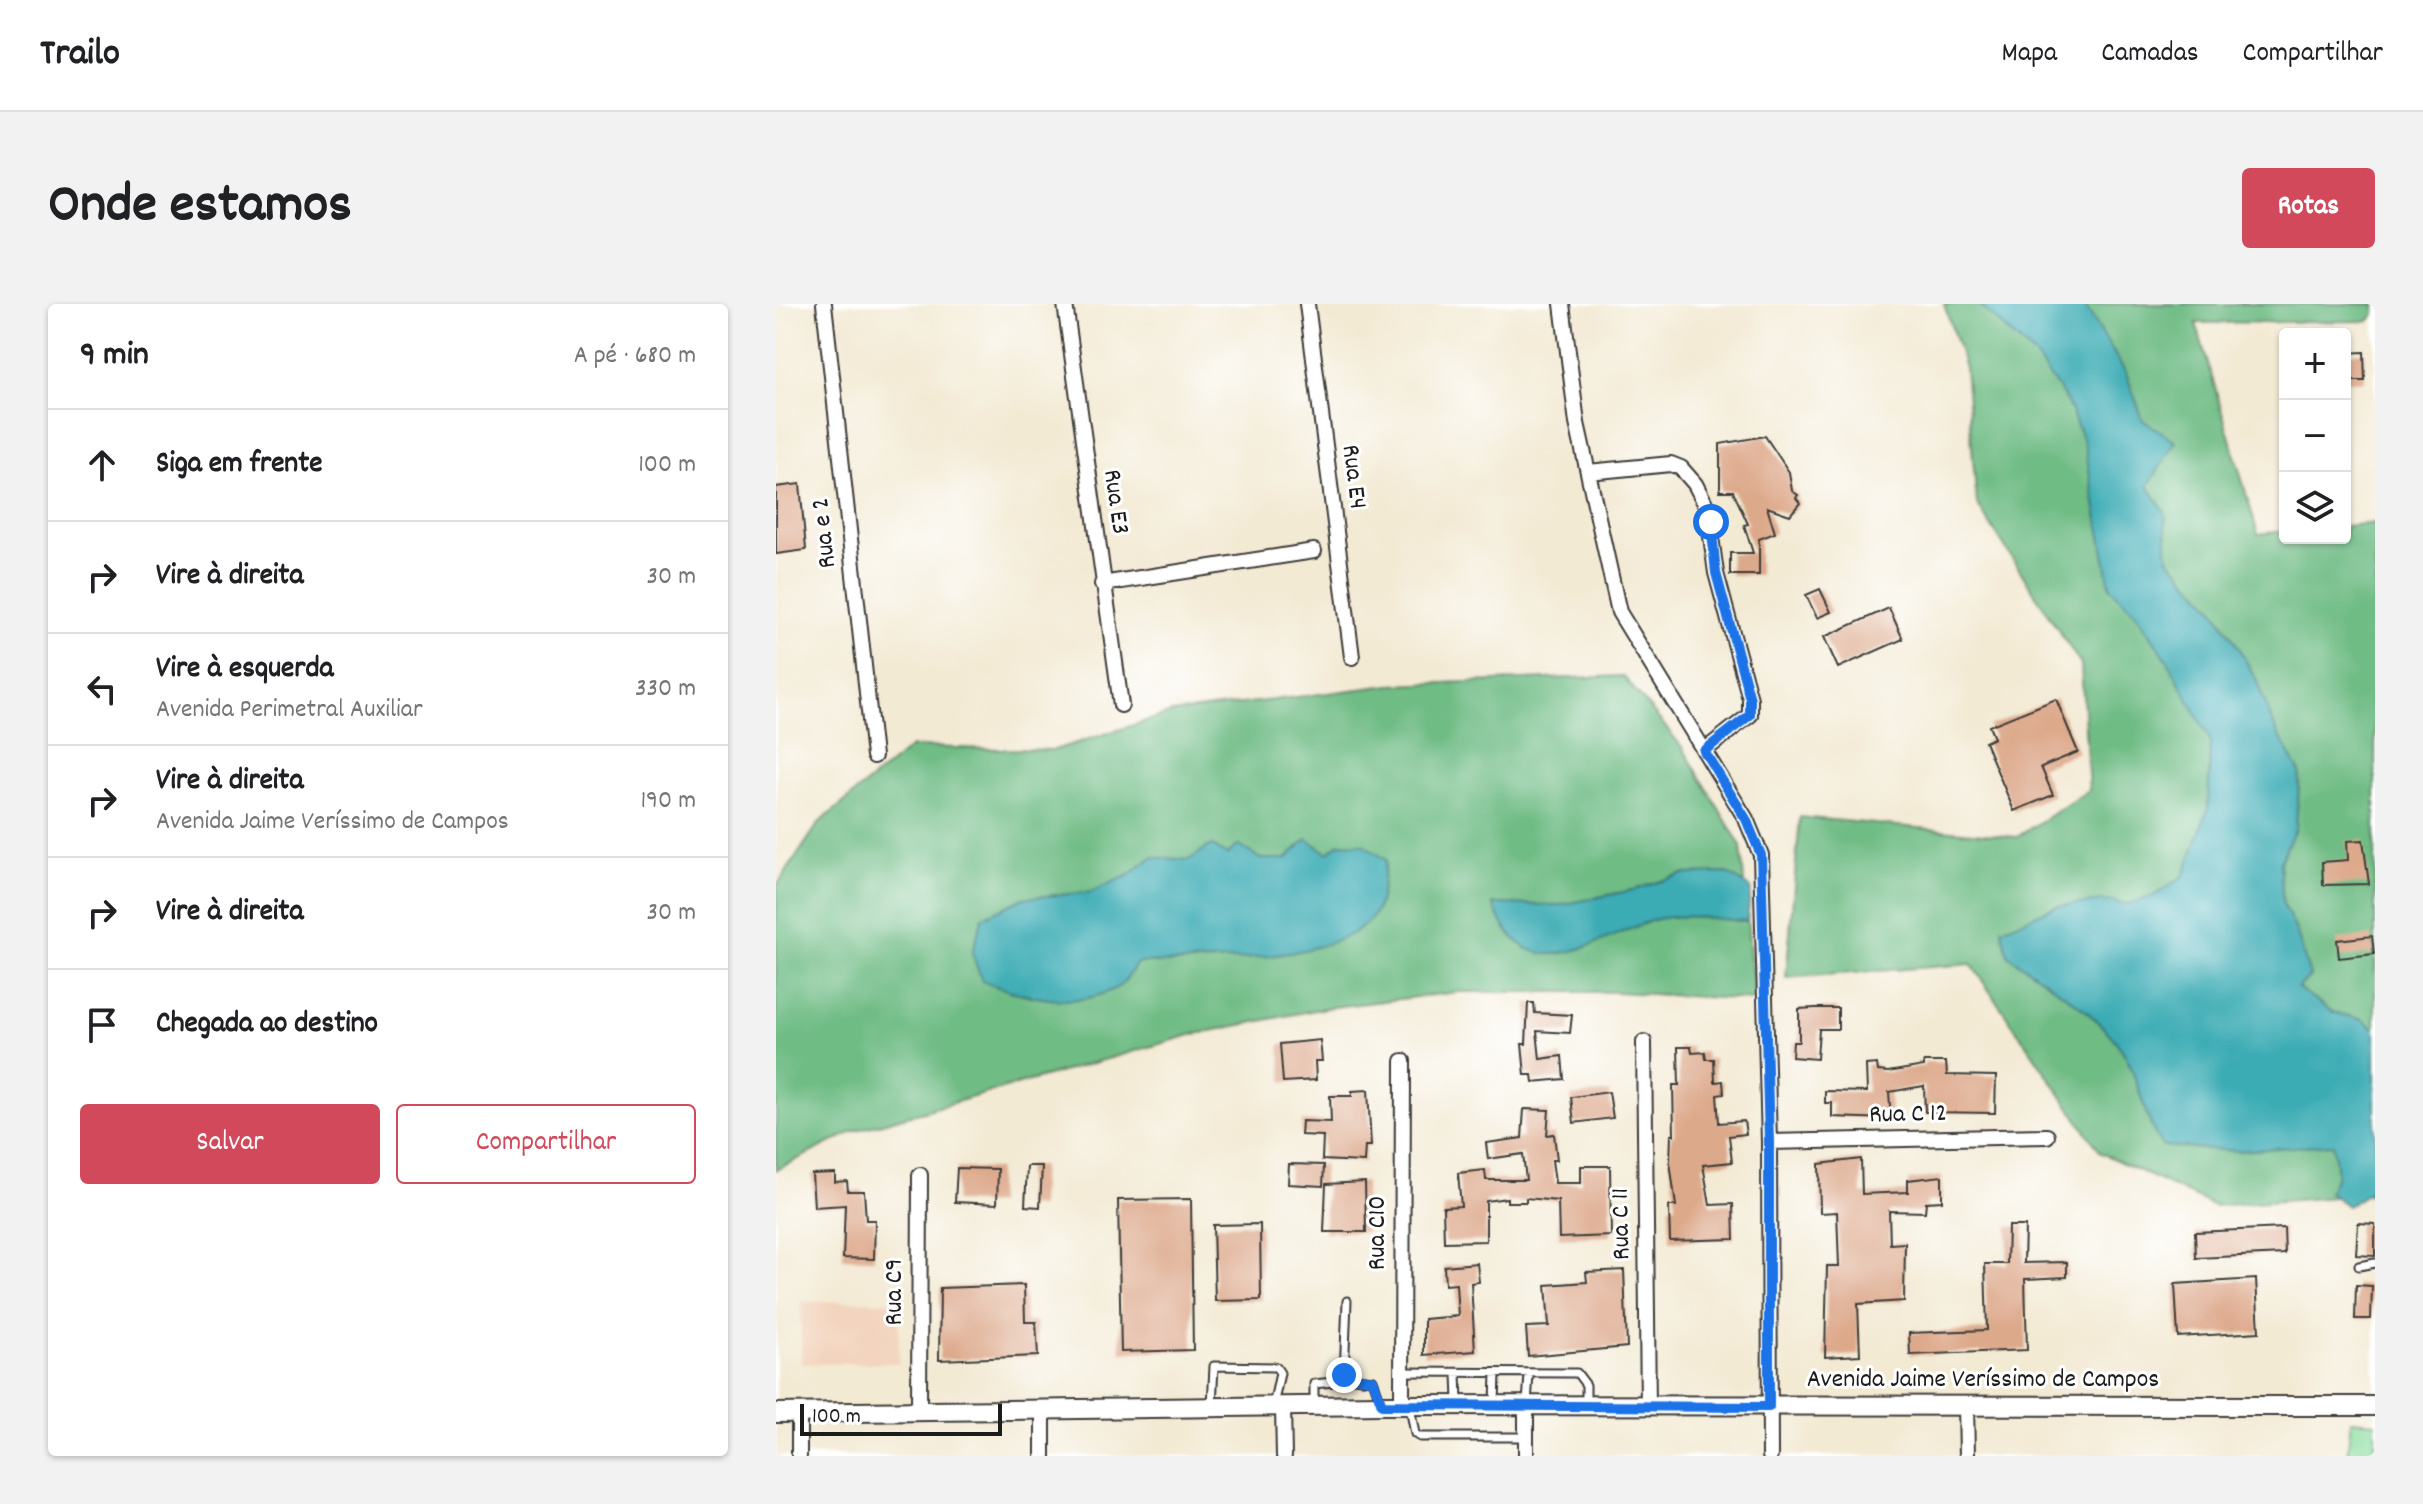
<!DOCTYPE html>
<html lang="pt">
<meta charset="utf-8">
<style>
body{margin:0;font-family:Dekko,sans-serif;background:#f2f2f2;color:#202124}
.controls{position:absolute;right:24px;top:24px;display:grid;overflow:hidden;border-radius:8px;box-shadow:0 2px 6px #0004}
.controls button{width:72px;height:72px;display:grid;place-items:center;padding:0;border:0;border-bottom:2px solid #e0e0e0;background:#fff;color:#202124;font:40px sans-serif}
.scale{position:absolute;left:24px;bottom:20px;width:202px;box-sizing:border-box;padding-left:8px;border:4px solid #1c1c1c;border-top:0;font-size:22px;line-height:28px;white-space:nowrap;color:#1c1c1c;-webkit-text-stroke:6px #fff;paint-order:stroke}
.stop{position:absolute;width:24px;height:24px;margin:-18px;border:6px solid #1a73e8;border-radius:50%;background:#fff}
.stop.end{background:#1a73e8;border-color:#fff;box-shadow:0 2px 8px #0008}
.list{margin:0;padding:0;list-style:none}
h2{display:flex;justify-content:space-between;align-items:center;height:104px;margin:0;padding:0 32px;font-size:34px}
h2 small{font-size:26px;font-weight:400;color:#757577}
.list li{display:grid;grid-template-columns:52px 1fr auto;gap:24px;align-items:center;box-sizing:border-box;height:112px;padding:0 32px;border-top:2px solid #e0e0e0}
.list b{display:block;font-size:30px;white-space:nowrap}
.list p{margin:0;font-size:26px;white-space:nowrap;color:#757577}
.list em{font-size:26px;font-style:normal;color:#757577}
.actions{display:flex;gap:16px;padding:24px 32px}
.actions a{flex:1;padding:18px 0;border:2px solid #d1495b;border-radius:8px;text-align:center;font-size:28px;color:#d1495b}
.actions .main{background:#d1495b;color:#fff}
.icon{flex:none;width:44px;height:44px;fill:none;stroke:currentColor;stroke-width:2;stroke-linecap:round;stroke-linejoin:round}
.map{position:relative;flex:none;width:1599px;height:1152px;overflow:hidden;border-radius:8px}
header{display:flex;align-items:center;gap:48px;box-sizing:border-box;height:112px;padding:0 40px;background:#fff;border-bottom:2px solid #e0e0e0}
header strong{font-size:38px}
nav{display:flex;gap:44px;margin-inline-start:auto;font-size:28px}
.intro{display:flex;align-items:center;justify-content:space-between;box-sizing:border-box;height:192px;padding:0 48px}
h1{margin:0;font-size:56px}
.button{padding:20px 36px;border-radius:8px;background:#d1495b;color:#fff;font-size:28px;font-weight:700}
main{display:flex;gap:48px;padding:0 48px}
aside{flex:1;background:#fff;border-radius:8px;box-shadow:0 2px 6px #0004}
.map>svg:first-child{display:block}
.built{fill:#f3d4be}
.green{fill:#8add9e;stroke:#537c5d;stroke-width:2}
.forest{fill:#6fbc85;stroke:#466c50;stroke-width:2}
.water{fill:#3aabb4;stroke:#2b6468;stroke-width:2}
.building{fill:#dda98b}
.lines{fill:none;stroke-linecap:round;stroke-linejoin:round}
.lane-casing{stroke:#3c3b38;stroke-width:11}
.street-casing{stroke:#3c3b38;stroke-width:18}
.secondary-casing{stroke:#3c3b38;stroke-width:22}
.lane{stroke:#fff;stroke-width:7}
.street{stroke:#fff;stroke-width:14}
.secondary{stroke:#fff;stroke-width:18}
.route{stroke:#1a73e8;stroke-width:10}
.labels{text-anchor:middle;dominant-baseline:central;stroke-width:6;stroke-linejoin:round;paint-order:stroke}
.street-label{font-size:26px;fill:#1c1c1c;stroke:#fff}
</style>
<header>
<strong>Trailo</strong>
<nav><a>Mapa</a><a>Camadas</a><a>Compartilhar</a></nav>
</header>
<div class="intro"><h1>Onde estamos</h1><a class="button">Rotas</a></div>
<main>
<aside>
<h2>9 min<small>A pé · 680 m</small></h2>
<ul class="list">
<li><svg class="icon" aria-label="ahead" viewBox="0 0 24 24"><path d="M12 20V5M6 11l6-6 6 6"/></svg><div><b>Siga em frente</b></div><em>100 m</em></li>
<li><svg class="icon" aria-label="right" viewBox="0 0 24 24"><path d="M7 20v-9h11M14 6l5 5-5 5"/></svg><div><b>Vire à direita</b></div><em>30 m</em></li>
<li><svg class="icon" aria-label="left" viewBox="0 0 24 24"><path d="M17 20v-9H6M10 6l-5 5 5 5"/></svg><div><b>Vire à esquerda</b><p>Avenida Perimetral Auxiliar</p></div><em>330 m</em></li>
<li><svg class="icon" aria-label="right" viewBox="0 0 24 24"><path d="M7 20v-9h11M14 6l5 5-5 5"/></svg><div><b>Vire à direita</b><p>Avenida Jaime Veríssimo de Campos</p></div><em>190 m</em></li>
<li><svg class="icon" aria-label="right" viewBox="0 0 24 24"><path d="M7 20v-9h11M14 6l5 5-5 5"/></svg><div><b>Vire à direita</b></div><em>30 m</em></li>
<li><svg class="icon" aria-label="arrive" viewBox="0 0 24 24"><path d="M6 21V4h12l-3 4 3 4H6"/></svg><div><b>Chegada ao destino</b></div></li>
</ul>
<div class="actions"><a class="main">Salvar</a><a>Compartilhar</a></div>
</aside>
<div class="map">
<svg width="1599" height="1152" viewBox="0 0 1599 1152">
<rect width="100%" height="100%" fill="#fff"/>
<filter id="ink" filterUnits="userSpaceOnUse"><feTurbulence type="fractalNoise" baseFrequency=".0125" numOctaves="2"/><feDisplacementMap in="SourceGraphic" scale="16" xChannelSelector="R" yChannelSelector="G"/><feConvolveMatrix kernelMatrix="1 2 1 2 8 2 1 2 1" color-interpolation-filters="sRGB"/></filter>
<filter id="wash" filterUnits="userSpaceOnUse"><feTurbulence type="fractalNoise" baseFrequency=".006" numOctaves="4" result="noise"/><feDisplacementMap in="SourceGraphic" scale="32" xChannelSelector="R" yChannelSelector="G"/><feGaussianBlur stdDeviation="1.8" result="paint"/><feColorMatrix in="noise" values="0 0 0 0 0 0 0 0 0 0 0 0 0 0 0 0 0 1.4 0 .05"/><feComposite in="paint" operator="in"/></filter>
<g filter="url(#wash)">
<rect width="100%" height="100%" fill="#f3ead4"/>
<path class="built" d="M 123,997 L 123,1059 L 25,1060 L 25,998 Z"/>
<path class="green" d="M 1575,1116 L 1599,1118 L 1599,1152 L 1571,1152 Z"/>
<path class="forest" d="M 1168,0 L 1599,0 L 1599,10 L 1593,17 L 1420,19 L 1482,230 L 1509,227 L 1509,234 L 1569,234 L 1569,222 L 1599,219 L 1599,890 L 1438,902 L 1325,849 L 1195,660 L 1010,674 L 1024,513 L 1241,533 L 1313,486 L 1305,361 L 1201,200 L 1189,64 Z
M 847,372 L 907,444 L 965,542 L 978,696 L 840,688 L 682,688 L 549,704 L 415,731 L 78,827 L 0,866 L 0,583 L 43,519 L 135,443 L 278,446 L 396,409 L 614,381 Z"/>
<path class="water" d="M 1202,0 L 1308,0 L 1350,69 L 1367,116 L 1400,137 L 1372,182 L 1389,208 L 1392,254 L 1437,303 L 1461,341 L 1480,375 L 1498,422 L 1524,468 L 1520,523 L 1504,558 L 1507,600 L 1520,626 L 1534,672 L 1522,684 L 1557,708 L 1588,716 L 1599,725 L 1599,885 L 1571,902 L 1553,888 L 1561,869 L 1557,840 L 1463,847 L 1386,842 C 1367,813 1366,787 1352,757 C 1331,713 1270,679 1232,651 L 1226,625 L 1280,602 L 1329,597 L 1353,600 L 1378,592 L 1408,571 L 1432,505 L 1434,436 L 1392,357 L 1361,311 L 1334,283 L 1308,138 L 1290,96 L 1259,52 Z
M 531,535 L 552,549 L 564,539 L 587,540 L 610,556 C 607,571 607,590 601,605 C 579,659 413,659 361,659 C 356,666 349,679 342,683 C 300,707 247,693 206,677 L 196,649 L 207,613 L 248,594 L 315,588 L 353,571 L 376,553 L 413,556 L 435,541 L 451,551 L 462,541 L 485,555 L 510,555 Z
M 951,569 L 975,584 L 971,617 C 943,616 905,608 878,616 C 815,636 753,689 717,600 L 785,601 L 861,585 L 906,570 Z"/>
<g id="blocks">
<path class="building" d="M 1588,48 L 1589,77 L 1569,77 L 1569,49 Z
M 989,132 L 1013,168 L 1016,187 L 1022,191 L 1020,194 L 1024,199 L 1014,211 L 991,203 L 999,229 L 983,235 L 983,271 L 954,271 L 954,249 L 977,249 L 968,221 L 972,220 L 957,187 L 944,187 L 944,140 Z
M 24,180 L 30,246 L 0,250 L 0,183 Z
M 1044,285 L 1055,308 L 1041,314 L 1030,291 Z
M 1113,304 L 1127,335 L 1062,364 L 1048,333 Z
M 1280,395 L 1302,448 L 1265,463 L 1277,491 L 1238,507 L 1209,438 L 1218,434 L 1213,422 Z
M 1587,536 L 1593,580 L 1547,581 L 1546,558 L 1572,556 L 1571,537 Z
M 1596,632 L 1598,650 L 1563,654 L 1561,636 Z
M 752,699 L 758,699 L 759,709 L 796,711 L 794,729 L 761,727 L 764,755 L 786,752 L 788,775 L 757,778 L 756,771 L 749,771 L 746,740 L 750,740 Z
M 1039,704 L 1062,704 L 1062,725 L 1043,725 L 1041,755 L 1016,753 L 1017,738 L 1023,738 L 1023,705 Z
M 544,736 L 546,757 L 539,757 L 540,776 L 507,778 L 504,740 Z
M 902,743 L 915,743 L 916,749 L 929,748 L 930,755 L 938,755 L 939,778 L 947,777 L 948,790 L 941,791 L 943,819 L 968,817 L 970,830 L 953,832 L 956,858 L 927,861 L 934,901 L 957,900 L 958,935 L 894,937 L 893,902 L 900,902 L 894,858 L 895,831 L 898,831 L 897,781 L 903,781 Z
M 1148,758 L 1170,758 L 1171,771 L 1220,772 L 1219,809 L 1149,808 L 1148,782 L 1113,788 L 1115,815 L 1056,813 L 1056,799 L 1049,799 L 1049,787 L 1091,788 L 1090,761 L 1101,760 L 1102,767 L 1112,768 L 1148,762 Z
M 592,786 L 595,842 L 589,842 L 588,858 L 546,856 L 547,832 L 525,831 L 526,817 L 555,818 L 554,792 L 576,792 L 576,787 Z
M 833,788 L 837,814 L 798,819 L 795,793 Z
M 748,805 L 773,806 L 771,831 L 778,830 L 781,856 L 776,856 L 779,879 L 805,879 L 805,862 L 834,862 L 835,932 L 783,934 L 782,897 L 750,894 L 750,898 L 731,898 L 731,894 L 710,897 L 710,937 L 668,938 L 667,903 L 685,902 L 682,869 L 709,866 L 710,876 L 750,876 L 747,850 L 712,855 L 710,839 L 746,834 Z
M 1085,855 L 1086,890 L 1132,888 L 1132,876 L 1166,872 L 1166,897 L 1150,898 L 1149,908 L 1113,907 L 1114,940 L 1129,939 L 1128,997 L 1082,1000 L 1084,1051 L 1049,1053 L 1051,962 L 1063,962 L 1061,908 L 1044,909 L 1043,860 Z
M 513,860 L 548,861 L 547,882 L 512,880 Z
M 251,862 L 266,862 L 264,903 L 249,902 Z
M 181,864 L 222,865 L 221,900 L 179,898 Z
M 59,869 L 59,878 L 71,877 L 72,887 L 88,887 L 90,916 L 99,916 L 98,955 L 67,954 L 69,901 L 38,903 L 36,870 Z
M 589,878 L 590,928 L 548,928 L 550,880 Z
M 415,895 L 417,1046 L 345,1048 L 342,896 Z
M 1582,919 L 1599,920 L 1599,952 L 1580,951 Z
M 484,920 L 485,996 L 439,997 L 437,921 Z
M 1232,922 L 1249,922 L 1248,959 L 1291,958 L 1291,973 L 1249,975 L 1251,1046 L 1134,1051 L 1133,1029 L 1211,1026 L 1209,960 L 1231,960 Z
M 1508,924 L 1509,950 L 1420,954 L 1419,928 Z
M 701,959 L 703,978 L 695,979 L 699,1047 L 648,1051 L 648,1015 L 682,1012 L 680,980 L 669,981 L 668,962 Z
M 848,966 L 851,1043 L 752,1052 L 750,1023 L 773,1022 L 770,981 L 811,978 L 810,968 Z
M 1480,975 L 1483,1028 L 1402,1033 L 1399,980 Z
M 248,981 L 249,1018 L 260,1018 L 262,1052 L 163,1056 L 164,984 Z
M 1580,981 L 1596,982 L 1595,1015 L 1579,1015 Z"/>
</g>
</g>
<g filter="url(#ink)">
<use href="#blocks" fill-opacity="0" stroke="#3c3b38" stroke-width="2"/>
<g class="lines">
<g class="lane-casing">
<path id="lane" d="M 1583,962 L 1599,959
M 626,1068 L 801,1069 L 810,1081 L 810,1100
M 681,1069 L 682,1098
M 567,1073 L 597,1076 L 606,1101
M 538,1099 L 538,1080 L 557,1078 L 568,1071 L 571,997
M 719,1099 L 720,1069
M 751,1100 L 753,1070
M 436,1102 L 438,1062 L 500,1063 L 504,1069 L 497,1102
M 634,1103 L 639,1130 L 644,1133 L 750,1133"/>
</g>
<g class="street-casing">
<path id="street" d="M 48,0 L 98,452
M 289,0 L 345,401
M 531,0 L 576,353
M 786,0 L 801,119 L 843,308 L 970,515 L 985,551 L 993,838 L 994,1152
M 812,168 L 895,160 L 905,164 L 919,180 L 931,203 L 940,269 L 974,395 L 974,411 L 928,447
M 326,280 L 538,247
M 868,738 L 872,1102
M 993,838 L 1271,832
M 1190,1100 L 1191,1152
M 626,1101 L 627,757
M 507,1104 L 508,1152
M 143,1106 L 144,871
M 267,1108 L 267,1152
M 23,1109 L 23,1152
M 750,1152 L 750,1103"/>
</g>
<g class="secondary-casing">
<path id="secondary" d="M 0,1109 L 606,1101 L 1599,1102"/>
</g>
<use href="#lane" class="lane"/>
<use href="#street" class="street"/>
<use href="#secondary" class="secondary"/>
</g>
</g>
<g class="lines" filter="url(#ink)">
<path class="route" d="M 568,1071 L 597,1076 L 606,1101 L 993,1103 L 993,838 L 985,551 L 970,515 L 928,447 L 974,411 L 974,395 L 940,269 L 935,218"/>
</g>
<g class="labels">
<g class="street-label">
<text transform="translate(577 173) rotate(83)">Rua E4</text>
<text transform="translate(339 198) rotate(82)">Rua E3</text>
<text transform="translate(49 229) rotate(-96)">Rua e 2</text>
<text transform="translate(1132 811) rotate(-1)">Rua C 12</text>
<text transform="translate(846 920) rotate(-91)">Rua C 11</text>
<text transform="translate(602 929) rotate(-90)">Rua C10</text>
<text transform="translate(119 988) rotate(-90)">Rua C9</text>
<text x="1207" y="1076">Avenida Jaime Veríssimo de Campos</text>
</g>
</g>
</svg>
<div class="controls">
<button>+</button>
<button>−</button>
<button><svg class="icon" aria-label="layers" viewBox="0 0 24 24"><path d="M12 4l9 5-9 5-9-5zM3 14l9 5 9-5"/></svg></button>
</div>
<div class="scale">100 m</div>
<div class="stop" style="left:935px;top:218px"></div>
<div class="stop end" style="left:568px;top:1071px"></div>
</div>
</main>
